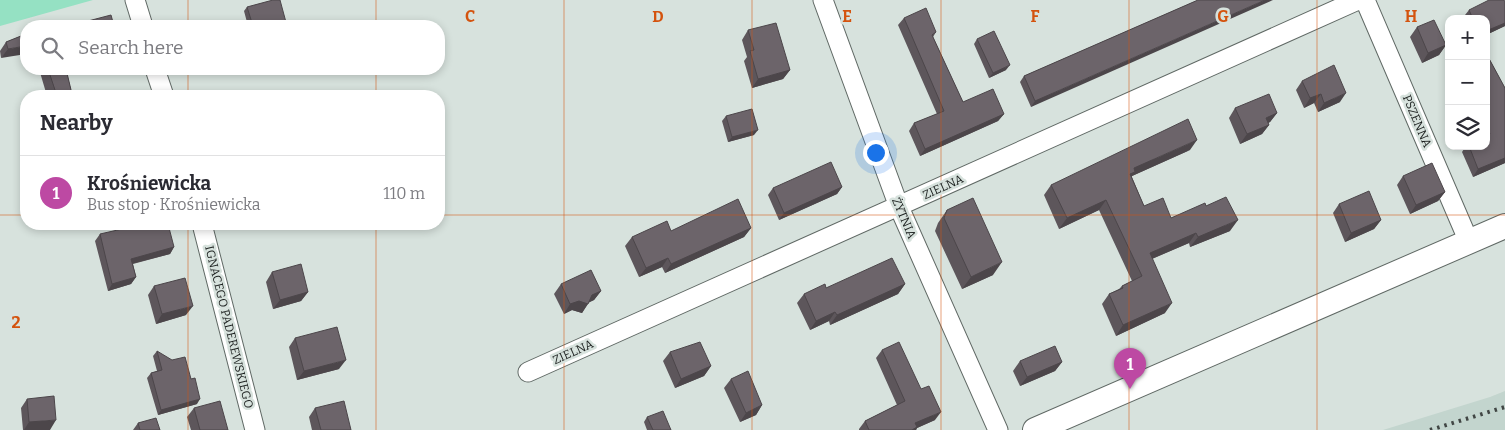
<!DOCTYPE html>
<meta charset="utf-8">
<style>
body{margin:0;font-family:Bitter,serif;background:#f7f7f7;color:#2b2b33}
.controls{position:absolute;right:15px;top:15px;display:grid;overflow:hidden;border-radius:10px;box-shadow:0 2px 8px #0003}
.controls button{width:45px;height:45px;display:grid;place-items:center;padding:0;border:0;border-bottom:1px solid #e1e1e2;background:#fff;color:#2b2b33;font:25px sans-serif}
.you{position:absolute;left:875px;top:152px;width:18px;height:18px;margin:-12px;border:4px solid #fff;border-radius:50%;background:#1a73e8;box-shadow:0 0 0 8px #1a73e833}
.badge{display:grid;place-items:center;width:32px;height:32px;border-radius:50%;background:#bd49a3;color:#fff;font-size:16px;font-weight:700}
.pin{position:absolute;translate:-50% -41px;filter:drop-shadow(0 1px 2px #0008)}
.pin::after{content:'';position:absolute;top:26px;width:18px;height:15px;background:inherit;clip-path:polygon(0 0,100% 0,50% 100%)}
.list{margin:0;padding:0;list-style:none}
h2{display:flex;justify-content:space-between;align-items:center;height:65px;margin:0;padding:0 20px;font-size:21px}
h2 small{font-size:16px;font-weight:400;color:#7c7c81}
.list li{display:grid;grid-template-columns:32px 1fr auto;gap:15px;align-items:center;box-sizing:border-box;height:75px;padding:0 20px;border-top:1px solid #e1e1e2}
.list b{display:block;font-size:19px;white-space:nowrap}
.list p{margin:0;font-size:16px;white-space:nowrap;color:#7c7c81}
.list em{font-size:16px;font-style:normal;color:#7c7c81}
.icon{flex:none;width:28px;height:28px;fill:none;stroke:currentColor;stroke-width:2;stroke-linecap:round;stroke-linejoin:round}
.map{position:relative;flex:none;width:1505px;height:430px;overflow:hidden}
.search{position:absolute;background:#fff;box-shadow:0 2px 8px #0003;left:20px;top:20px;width:425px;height:55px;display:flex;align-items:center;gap:12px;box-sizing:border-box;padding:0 18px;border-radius:20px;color:#7c7c81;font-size:19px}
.panel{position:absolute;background:#fff;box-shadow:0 2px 8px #0003;left:20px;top:90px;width:425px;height:140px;border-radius:20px}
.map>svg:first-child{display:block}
.built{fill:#c3d5ce}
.green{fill:#95e1c3}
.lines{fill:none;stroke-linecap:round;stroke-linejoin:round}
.minor-casing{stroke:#606965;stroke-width:21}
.tertiary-casing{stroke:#606965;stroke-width:26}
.minor{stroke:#fff;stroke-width:19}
.tertiary{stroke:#fff;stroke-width:24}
.rail{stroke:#414644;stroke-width:4;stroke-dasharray:2.5 5;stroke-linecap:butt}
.wall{fill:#5d565b}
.shaded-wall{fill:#4c464a}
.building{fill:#6c646a;stroke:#4c464a}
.grid{fill:none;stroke:#d4530e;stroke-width:1;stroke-opacity:0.55}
.labels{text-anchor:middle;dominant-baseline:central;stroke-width:5;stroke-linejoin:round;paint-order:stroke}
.street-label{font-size:12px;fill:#1c201f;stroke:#d7e2dd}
.grid-label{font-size:16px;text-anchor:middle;font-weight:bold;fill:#d4530e;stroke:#d7e2dd;stroke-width:5;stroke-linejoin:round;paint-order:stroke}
</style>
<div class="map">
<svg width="1505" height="430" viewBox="0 0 1505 430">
<rect width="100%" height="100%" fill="#d7e2dd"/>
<path class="built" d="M 1505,391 L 1505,430 L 1383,430 L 1490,397 Z"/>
<path class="green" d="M 0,0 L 93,0 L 0,26 Z"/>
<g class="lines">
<g class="minor-casing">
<path id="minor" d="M 135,0 L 143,26
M 823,0 L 899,207 L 998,430
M 1365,0 L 1469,242
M 155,69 L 164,96
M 202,224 L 255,430
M 528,372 L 1358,0"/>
</g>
<g class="tertiary-casing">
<path id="tertiary" d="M 1035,430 L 1505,226"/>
</g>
<use href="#minor" class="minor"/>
<use href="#tertiary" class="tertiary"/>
<path class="rail" d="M 1430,430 L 1505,407"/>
</g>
<path class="wall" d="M 1198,0 L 1031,107 L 1020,82 L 1024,76 Z
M 1505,2 L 1505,26 L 1486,35 L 1486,19 L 1467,19 L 1465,15 L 1469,10 Z
M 247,7 L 287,26 L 248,26 L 244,11 Z
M 904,18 L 936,32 L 933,37 L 963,102 L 1004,114 L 998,121 L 920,156 L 909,131 L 914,123 L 937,114 L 898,25 Z
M 1417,27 L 1446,45 L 1439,55 L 1422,63 L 1410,37 Z
M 748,30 L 790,70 L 783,79 L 752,88 L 744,61 L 747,57 L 742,40 Z
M 26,34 L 1,58 L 0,51 L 6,42 Z
M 977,39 L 1006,70 L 989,78 L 974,44 Z
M 1486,53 L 1505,88 L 1505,163 L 1473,177 L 1462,152 L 1466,146 L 1486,146 Z
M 39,69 L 66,69 L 72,94 L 82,96 L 47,96 Z
M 1302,81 L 1340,102 L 1318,112 L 1314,103 L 1304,108 L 1296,90 Z
M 1235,108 L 1277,113 L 1270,122 L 1268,123 L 1269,125 L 1262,134 L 1240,144 L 1229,118 Z
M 726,116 L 754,135 L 728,142 L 722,121 Z
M 1190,150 L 1132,176 L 1132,177 L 1144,206 L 1171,218 L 1206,206 L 1230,231 L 1190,247 L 1189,243 L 1152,259 L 1165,313 L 1116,336 L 1102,304 L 1109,294 L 1119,289 L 1122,286 L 1132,281 L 1099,210 L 1059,229 L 1044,195 L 1051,185 Z
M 1403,176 L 1445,192 L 1438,201 L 1410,214 L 1397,185 Z
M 842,187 L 837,194 L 779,220 L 768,195 L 773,188 Z
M 1339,204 L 1381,220 L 1374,229 L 1345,242 L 1333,213 Z
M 947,210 L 993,275 L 962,289 L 935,231 L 938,223 Z
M 253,224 L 279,224 L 255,230 Z
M 751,228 L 744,237 L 665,273 L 662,267 L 639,277 L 625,246 L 632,237 L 671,231 Z
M 100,234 L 174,247 L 170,254 L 133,264 L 136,277 L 131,284 L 108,291 L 95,241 Z
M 272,272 L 308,292 L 301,301 L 273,309 L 266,282 Z
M 561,284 L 601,291 L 594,300 L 588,303 L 582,313 L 572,310 L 564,314 L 554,294 Z
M 905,284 L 898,294 L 830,325 L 829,321 L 810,330 L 797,303 L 804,294 L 826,288 Z
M 154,286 L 186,315 L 156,324 L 148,295 Z
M 295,338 L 339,369 L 297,380 L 289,347 Z
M 882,350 L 935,420 L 917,428 L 916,430 L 859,430 L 859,429 L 865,421 L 897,405 L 876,358 Z
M 157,351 L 191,379 L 197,404 L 158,415 L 147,378 L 151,373 L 157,371 L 153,356 Z
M 670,352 L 711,366 L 704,376 L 675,388 L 663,361 Z
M 1020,361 L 1062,362 L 1055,371 L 1020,386 L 1013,371 Z
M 731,379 L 762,405 L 756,415 L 740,422 L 724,388 Z
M 27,399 L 50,430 L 23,430 L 21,408 Z
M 194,408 L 227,430 L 191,430 L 187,417 Z
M 315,408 L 351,430 L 312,430 L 309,417 Z
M 647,417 L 671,430 L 647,430 L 644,422 Z
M 138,423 L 160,430 L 133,430 Z"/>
<path class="shaded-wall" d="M 1265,0 L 1273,0 L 1031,107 L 1035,101 Z
M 1505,23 L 1505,26 L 1486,35 L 1486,31 Z
M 1446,45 L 1439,55 L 1422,63 L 1428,53 Z
M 26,46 L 26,54 L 1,58 L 8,49 Z
M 1010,65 L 1006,70 L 989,78 L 993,73 Z
M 790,70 L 783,79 L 752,88 L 758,79 Z
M 1346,93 L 1340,102 L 1318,112 L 1324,103 Z
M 1321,94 L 1314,103 L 1304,108 L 1310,98 Z
M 1277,113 L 1270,122 L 1260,127 L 1266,118 Z
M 1004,114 L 998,121 L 920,156 L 925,149 Z
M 1269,125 L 1262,134 L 1240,144 L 1247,134 Z
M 758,130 L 754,135 L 728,142 L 732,137 Z
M 1197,140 L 1190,150 L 1132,176 L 1128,182 L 1127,178 L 1134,168 Z
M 1505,158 L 1505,163 L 1473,177 L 1478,169 Z
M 842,187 L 837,194 L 779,220 L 784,213 Z
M 1445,192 L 1438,201 L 1410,214 L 1416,205 Z
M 1106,200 L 1099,210 L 1059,229 L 1067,218 Z
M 1238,220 L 1230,231 L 1190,247 L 1198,237 Z
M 1381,220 L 1374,229 L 1345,242 L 1351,233 Z
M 259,224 L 279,224 L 255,230 Z
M 751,228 L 744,237 L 665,273 L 671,264 Z
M 1196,233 L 1189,243 L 1142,263 L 1150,253 Z
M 174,247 L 170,254 L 127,265 L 131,259 Z
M 668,258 L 662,267 L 639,277 L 646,268 Z
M 1002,262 L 993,275 L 962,289 L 971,277 Z
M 136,277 L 131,284 L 108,291 L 112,284 Z
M 905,284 L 898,294 L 830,325 L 837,315 Z
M 601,291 L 594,300 L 587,303 L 588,304 L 582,313 L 572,310 L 564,314 L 570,304 Z
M 308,292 L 301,301 L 273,309 L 280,300 Z
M 1172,303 L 1165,313 L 1116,336 L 1123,325 Z
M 193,306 L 186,315 L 156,324 L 162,314 Z
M 835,312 L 829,321 L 810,330 L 816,321 Z
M 346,360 L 339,369 L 297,380 L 304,371 Z
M 1062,362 L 1055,371 L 1020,386 L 1027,377 Z
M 711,366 L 704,376 L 675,388 L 681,379 Z
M 200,399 L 197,404 L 158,415 L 161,410 Z
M 762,405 L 756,415 L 740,422 L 746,413 Z
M 941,412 L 935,420 L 917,428 L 916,430 L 910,430 L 915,423 Z
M 56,420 L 50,430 L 24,430 L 29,422 Z"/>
<path class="building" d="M 273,0 L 280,0 L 287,26 L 253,26 L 247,7 Z
M 1198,0 L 1265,0 L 1035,101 L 1024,76 Z
M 1489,0 L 1504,0 L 1505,2 L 1505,23 L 1486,31 L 1486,19 L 1473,19 L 1469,10 Z
M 926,8 L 936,32 L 932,35 L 963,102 L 993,89 L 1004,114 L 925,149 L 914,123 L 944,111 L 904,18 Z
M 111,15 L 114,26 L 69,26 Z
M 1434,20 L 1446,45 L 1428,53 L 1417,27 Z
M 55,22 L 56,26 L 45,26 Z
M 776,23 L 790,70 L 758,79 L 750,51 L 754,50 L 748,30 Z
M 994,31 L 1010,65 L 993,73 L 977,39 Z
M 26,34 L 26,46 L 8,49 L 6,42 Z
M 1486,53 L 1505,88 L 1505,158 L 1478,169 L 1469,146 L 1486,146 L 1486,135 L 1490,134 L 1486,126 Z
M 1334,65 L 1346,93 L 1324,103 L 1321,94 L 1310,98 L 1302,81 Z
M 48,69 L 66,69 L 72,94 L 80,92 L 82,96 L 57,96 Z
M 1269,94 L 1277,113 L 1266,118 L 1269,125 L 1247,134 L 1235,108 Z
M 752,109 L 758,130 L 732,137 L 726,116 Z
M 1188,119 L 1197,140 L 1134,168 L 1135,172 L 1130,174 L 1144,206 L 1163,198 L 1171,218 L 1205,203 L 1206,206 L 1226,197 L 1238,220 L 1198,237 L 1196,233 L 1150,253 L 1172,303 L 1123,325 L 1109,294 L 1123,288 L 1122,286 L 1142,276 L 1106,200 L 1067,218 L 1051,185 Z
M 831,162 L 842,187 L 784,213 L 773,188 Z
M 1432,163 L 1445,192 L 1416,205 L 1403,176 Z
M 1369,191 L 1381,220 L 1351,233 L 1339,204 Z
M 973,198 L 1002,262 L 971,277 L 944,218 L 947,210 Z
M 738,199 L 751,228 L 671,264 L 668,258 L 646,268 L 632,237 L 667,221 L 671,231 Z
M 144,224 L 168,224 L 174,247 L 131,259 L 136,277 L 112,284 L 100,234 Z
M 892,258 L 905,284 L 837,315 L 835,312 L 816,321 L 804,294 L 825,284 L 826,288 Z
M 301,264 L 308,292 L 280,300 L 272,272 Z
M 591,270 L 601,291 L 592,295 L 588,304 L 579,301 L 570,304 L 561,284 Z
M 185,278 L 193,306 L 162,314 L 154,286 Z
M 337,327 L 346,360 L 304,371 L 295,338 Z
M 700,342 L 711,366 L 681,379 L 670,352 Z
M 899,342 L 921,389 L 929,386 L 941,412 L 915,423 L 917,427 L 912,430 L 869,430 L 865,421 L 905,401 L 882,350 Z
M 1055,346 L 1062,362 L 1027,377 L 1020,361 Z
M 157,351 L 172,360 L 185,357 L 191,379 L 195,378 L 200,399 L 161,410 L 151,373 L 162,370 Z
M 748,371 L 762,405 L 746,413 L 731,379 Z
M 54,396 L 56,420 L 29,422 L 27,399 Z
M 220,401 L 228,430 L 200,430 L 194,408 Z
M 344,401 L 351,430 L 321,430 L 315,408 Z
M 663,411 L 671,430 L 653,430 L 647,417 Z
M 156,418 L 160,430 L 140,430 L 138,423 Z"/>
<path class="grid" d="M 188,0 L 188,26M 376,0 L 376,26M 564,0 L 564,430M 752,0 L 752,430M 941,0 L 941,430M 1129,0 L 1129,430M 1317,0 L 1317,430M 188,69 L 188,96M 376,69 L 376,96M 0,215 L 26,215M 439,215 L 1505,215M 188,224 L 188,430M 376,224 L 376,430"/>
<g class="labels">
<g class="street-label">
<text transform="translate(1417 121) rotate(67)">PSZENNA</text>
<text transform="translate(943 187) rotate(-24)">ZIELNA</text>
<text transform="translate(904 218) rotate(67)">ŻYTNIA</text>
<text transform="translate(229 327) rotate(76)">IGNACEGO PADEREWSKIEGO</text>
<text transform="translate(573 352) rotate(-24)">ZIELNA</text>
</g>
</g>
<g class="grid-label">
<text x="470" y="22">C</text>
<text x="658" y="22">D</text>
<text x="847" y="22">E</text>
<text x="1035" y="22">F</text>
<text x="1223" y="22">G</text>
<text x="1411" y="22">H</text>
<text x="16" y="328">2</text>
</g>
</svg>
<div class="controls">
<button>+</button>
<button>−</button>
<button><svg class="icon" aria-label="layers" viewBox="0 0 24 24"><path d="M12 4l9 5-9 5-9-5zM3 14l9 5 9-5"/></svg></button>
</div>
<div class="you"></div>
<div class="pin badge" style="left:1130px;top:389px">1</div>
<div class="search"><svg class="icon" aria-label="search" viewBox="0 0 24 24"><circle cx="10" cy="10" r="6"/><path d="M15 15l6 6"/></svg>Search here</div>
<section class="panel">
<h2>Nearby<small></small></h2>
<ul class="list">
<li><span class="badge">1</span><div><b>Krośniewicka</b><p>Bus stop · Krośniewicka</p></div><em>110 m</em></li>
</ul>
</section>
</div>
